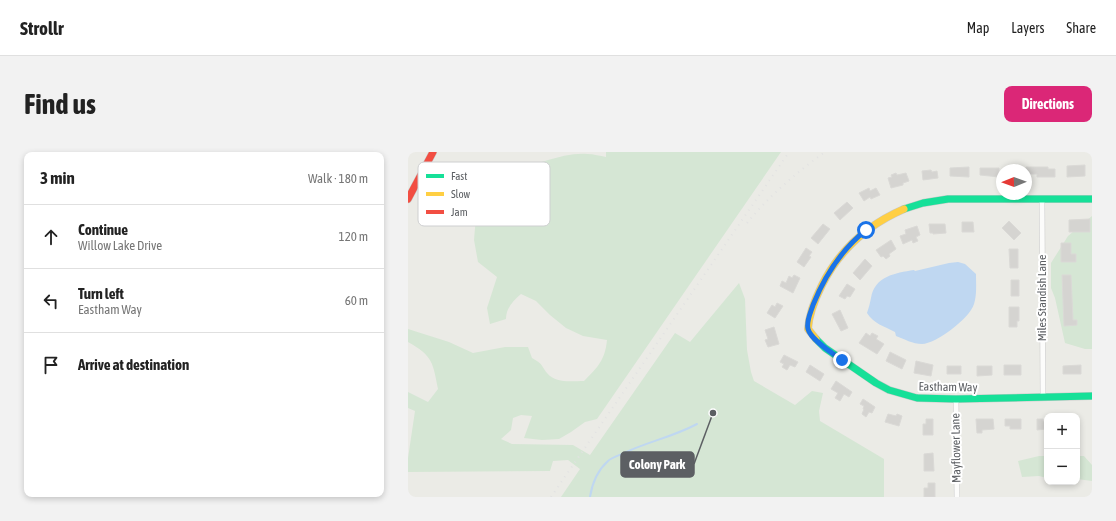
<!DOCTYPE html>
<meta charset="utf-8">
<style>
body{margin:0;font-family:"Asap Condensed",sans-serif;background:#f2f2f2;color:#222}
.controls{position:absolute;right:12px;bottom:12px;display:grid;overflow:hidden;border-radius:8px;box-shadow:0 2px 6px #0003}
.controls button{width:36px;height:36px;display:grid;place-items:center;padding:0;border:0;border-bottom:1px solid #e0e0e0;background:#fff;color:#222;font:20px sans-serif}
.compass{position:absolute;left:588px;top:12px;width:36px;height:36px;border-radius:50%;background:#fff;box-shadow:0 2px 6px #0003;rotate:269deg}
.stop{position:absolute;width:12px;height:12px;margin:-9px;border:3px solid #1a73e8;border-radius:50%;background:#fff}
.stop.end{background:#1a73e8;border-color:#fff;box-shadow:0 1px 4px #0008}
.list{margin:0;padding:0;list-style:none}
h2{display:flex;justify-content:space-between;align-items:center;height:52px;margin:0;padding:0 16px;font-size:17px}
h2 small{font-size:13px;font-weight:400;color:#767676}
.list li{display:grid;grid-template-columns:26px 1fr auto;gap:12px;align-items:center;box-sizing:border-box;height:64px;padding:0 16px;border-top:1px solid #e0e0e0}
.list b{display:block;font-size:15px;white-space:nowrap}
.list p{margin:0;font-size:13px;white-space:nowrap;color:#767676}
.list em{font-size:13px;font-style:normal;color:#767676}
.icon{flex:none;width:22px;height:22px;fill:none;stroke:currentColor;stroke-width:2;stroke-linecap:round;stroke-linejoin:round}
.map{position:relative;flex:none;width:684px;height:345px;overflow:hidden;border-radius:8px}
header{display:flex;align-items:center;gap:24px;box-sizing:border-box;height:56px;padding:0 20px;background:#fff;border-bottom:1px solid #e0e0e0}
header strong{font-size:19px}
nav{display:flex;gap:22px;margin-inline-start:auto;font-size:14px}
.intro{display:flex;align-items:center;justify-content:space-between;box-sizing:border-box;height:96px;padding:0 24px}
h1{margin:0;font-size:28px}
.button{padding:10px 18px;border-radius:8px;background:#db2777;color:#fff;font-size:14px;font-weight:700}
main{display:flex;gap:24px;padding:0 24px}
aside{flex:1;background:#fff;border-radius:8px;box-shadow:0 2px 6px #0003}
.map>svg:first-child{display:block}
.green{fill:#d5e6d4}
.water{fill:#bfd7f1}
.lines{fill:none;stroke-linecap:round;stroke-linejoin:round}
.stream{stroke:#bfd7f1;stroke-width:2}
.building{fill:#d5d4d1;stroke:#dad9d6}
.street-casing{stroke:#c7c7c7;stroke-width:6}
.fast-casing{stroke:#c8c9c8;stroke-width:8}
.slow-casing{stroke:#c8c9c8;stroke-width:8}
.jam-casing{stroke:#c8c9c8;stroke-width:8}
.street{stroke:#fcfcfb;stroke-width:5}
.fast{stroke:#16e098;stroke-width:7}
.slow{stroke:#ffcf43;stroke-width:7}
.jam{stroke:#f24e42;stroke-width:7}
.rail{stroke:#e2e2e2;stroke-width:2;stroke-dasharray:1 5;stroke-linecap:butt}
.route{stroke:#1a73e8;stroke-width:5}
.labels{text-anchor:middle;dominant-baseline:central;stroke-width:4;stroke-linejoin:round;paint-order:stroke}
.street-label{font-size:12px;fill:#5c5f63;stroke:#fff}
.key{fill:#fff;stroke:#cecfd0;stroke-width:1}
.key-label{font-size:11px;fill:#5c5f63}
.leader{fill:none;stroke:#5c5f63;stroke-width:1.5}
.callout-dot{fill:#5c5f63;stroke:#fff;stroke-width:1.5}
.callout{fill:#5c5f63;stroke:#5c5f63;stroke-width:1.5}
.callout-label{font-size:13px;text-anchor:middle;font-weight:bold;fill:#fff}
</style>
<header>
<strong>Strollr</strong>
<nav><a>Map</a><a>Layers</a><a>Share</a></nav>
</header>
<div class="intro"><h1>Find us</h1><a class="button">Directions</a></div>
<main>
<aside>
<h2>3 min<small>Walk · 180 m</small></h2>
<ul class="list">
<li><svg class="icon" aria-label="ahead" viewBox="0 0 24 24"><path d="M12 20V5M6 11l6-6 6 6"/></svg><div><b>Continue</b><p>Willow Lake Drive</p></div><em>120 m</em></li>
<li><svg class="icon" aria-label="left" viewBox="0 0 24 24"><path d="M17 20v-9H6M10 6l-5 5 5 5"/></svg><div><b>Turn left</b><p>Eastham Way</p></div><em>60 m</em></li>
<li><svg class="icon" aria-label="arrive" viewBox="0 0 24 24"><path d="M6 21V4h12l-3 4 3 4H6"/></svg><div><b>Arrive at destination</b></div></li>
</ul>
</aside>
<div class="map">
<svg width="684" height="345" viewBox="0 0 684 345">
<rect width="100%" height="100%" fill="#ebebe6"/>
<path class="green" d="M 198,0 L 373,0 L 189,267 L 177,270 L 163,280 L 151,287 L 134,288 L 116,286 L 124,264 L 113,263 L 105,266 L 103,278 L 93,287 L 104,292 L 165,293 L 182,303 L 267,181 L 282,190 L 331,131 L 337,147 L 339,198 L 343,220 L 346,229 L 387,253 L 404,239 L 415,241 L 411,259 L 412,269 L 476,307 L 476,345 L 153,345 L 172,317 L 160,308 L 145,309 L 142,319 L 0,320 L 0,306 L 7,259 L 0,256 L 0,240 L 20,250 L 30,237 C 25,211 25,204 0,190 L 0,177 L 41,190 L 65,201 L 97,195 L 120,195 L 124,206 C 136,213 132,212 139,221 C 148,232 164,229 176,229 C 190,215 197,208 199,188 L 175,184 L 158,176 L 142,163 L 128,149 L 113,142 C 105,149 98,156 98,167 L 82,172 L 79,156 L 89,125 L 70,110 L 66,88 L 68,64 L 81,50 L 98,22 C 122,15 155,0 179,2 C 186,2 192,4 198,5 Z
M 684,64 L 684,197 L 677,197 L 657,191 L 647,146 L 643,136 L 643,111 L 660,84 Z
M 631,304 L 639,304 L 639,326 L 631,324 L 614,325 L 610,309 Z
M 669,304 L 676,304 L 684,313 L 684,329 L 669,327 Z"/>
<path class="water" d="M 550,110 L 557,112 L 568,122 C 568,132 569,143 566,152 C 562,166 528,192 514,192 C 505,192 496,187 488,184 L 487,180 C 476,174 466,172 459,161 C 461,155 462,151 463,146 C 467,124 487,121 506,118 L 507,119 L 541,111 Z"/>
<g class="lines">
<path class="stream" d="M 182,345 C 184,332 190,318 200,309 C 203,306 209,304 214,302 C 238,290 265,285 289,272"/>
</g>
<path class="building" d="M 677,13 L 677,24 L 659,25 L 659,14 Z
M 561,15 L 561,25 L 542,24 L 542,16 Z
M 618,15 L 640,15 L 640,17 L 647,17 L 647,25 L 629,25 L 629,22 L 618,22 Z
M 572,16 L 591,16 L 591,25 L 572,23 Z
M 523,18 L 524,20 L 529,19 L 530,26 L 515,28 L 514,19 Z
M 488,21 L 489,23 L 498,21 L 501,29 L 495,31 L 495,33 L 483,36 L 480,26 L 484,25 L 483,23 Z
M 461,36 L 462,39 L 468,36 L 472,43 L 463,47 L 462,45 L 456,49 L 451,41 Z
M 439,50 L 445,56 L 432,68 L 426,61 Z
M 682,67 L 682,80 L 661,80 L 661,68 Z
M 601,69 L 613,81 L 606,88 L 594,76 Z
M 554,70 L 565,70 L 566,80 L 554,80 Z
M 415,72 L 422,77 L 410,92 L 403,86 Z
M 521,72 L 537,72 L 538,81 L 525,82 L 525,81 L 522,81 Z
M 509,74 L 512,83 L 508,85 L 510,89 L 505,91 L 504,88 L 495,92 L 492,84 L 498,82 L 497,78 Z
M 483,88 L 488,97 L 481,102 L 482,104 L 478,107 L 475,104 L 473,105 L 468,98 Z
M 653,91 L 663,91 L 663,102 L 668,102 L 668,110 L 653,110 Z
M 398,96 L 404,100 L 401,104 L 403,105 L 396,115 L 389,110 Z
M 601,97 L 610,97 L 610,116 L 602,116 Z
M 457,107 L 464,114 L 452,128 L 445,121 Z
M 386,123 L 392,126 L 385,141 L 372,134 L 374,129 L 378,131 L 381,124 L 384,126 Z
M 654,123 L 663,123 L 665,168 L 669,168 L 669,173 L 656,174 Z
M 603,128 L 611,128 L 611,144 L 603,144 Z
M 439,132 L 447,137 L 442,145 L 439,144 L 437,147 L 431,144 Z
M 369,151 L 375,154 L 367,166 L 359,161 L 364,153 L 367,155 Z
M 601,155 L 611,155 L 611,169 L 609,169 L 609,175 L 601,175 Z
M 432,158 L 440,176 L 433,179 L 424,162 Z
M 366,175 L 371,192 L 360,195 L 357,188 L 360,187 L 357,178 Z
M 458,181 L 462,184 L 464,181 L 470,184 L 468,187 L 476,192 L 469,202 L 451,191 Z
M 482,200 L 498,208 L 494,217 L 478,209 Z
M 376,203 L 390,210 L 387,215 L 382,213 L 379,218 L 374,215 L 376,212 L 372,210 Z
M 508,209 L 525,213 L 523,224 L 506,221 Z
M 402,213 L 416,222 L 412,229 L 398,220 Z
M 596,213 L 613,213 L 613,223 L 596,223 Z
M 673,213 L 673,222 L 655,222 L 655,214 Z
M 539,214 L 553,214 L 553,222 L 539,222 Z
M 569,214 L 584,214 L 584,223 L 569,224 Z
M 428,229 L 444,240 L 441,245 L 436,242 L 432,249 L 427,246 L 430,241 L 423,237 Z
M 455,247 L 467,255 L 464,261 L 461,260 L 458,265 L 454,262 L 456,257 L 455,257 L 456,254 L 452,252 Z
M 480,262 L 488,264 L 489,262 L 494,264 L 491,274 L 477,270 Z
M 518,267 L 525,267 L 525,283 L 515,283 L 515,272 L 518,272 Z
M 568,267 L 585,267 L 586,277 L 574,278 L 574,281 L 569,281 Z
M 597,267 L 613,267 L 613,277 L 602,277 L 602,274 L 597,274 Z
M 629,267 L 635,267 L 635,269 L 639,269 L 639,277 L 629,278 Z
M 525,301 L 526,319 L 516,319 L 516,302 Z
M 520,331 L 527,331 L 527,345 L 516,345 L 516,336 L 520,336 Z"/>
<g class="lines">
<g class="street-casing">
<path id="street" d="M 634,48 L 635,244
M 548,247 L 549,345"/>
</g>
<g class="fast-casing">
<path id="fast" d="M 496,57 L 515,51 L 540,47 L 684,47
M 408,187 L 417,196 L 468,231 L 481,238 L 509,246 L 548,247 L 684,244"/>
</g>
<g class="slow-casing">
<path id="slow" d="M 408,187 L 400,177 C 401,161 407,147 414,133 C 432,97 459,73 496,57"/>
</g>
<g class="jam-casing">
<path id="jam" d="M 0,47 L 25,0"/>
</g>
<use href="#street" class="street"/>
<use href="#fast" class="fast"/>
<use href="#slow" class="slow"/>
<use href="#jam" class="jam"/>
<path class="rail" d="M 339,71 C 361,44 389,20 417,0
M 143,345 L 381,0"/>
</g>
<g class="lines">
<path class="route" d="M 434,208 C 424,201 403,188 400,177 C 398,169 403,160 405,153 C 417,123 433,98 458,78"/>
</g>
<g class="labels">
<g class="street-label">
<text transform="translate(634 146) rotate(-90)">Miles Standish Lane</text>
<text transform="translate(540 235) rotate(1)">Eastham Way</text>
<text transform="translate(548 296) rotate(-91)">Mayflower Lane</text>
</g>
</g>
<rect x="10" y="10" width="132" height="64" rx="6" class="key"/>
<rect x="18" y="22" width="18" height="4" fill="#16e098"/>
<rect x="18" y="40" width="18" height="4" fill="#ffcf43"/>
<rect x="18" y="58" width="18" height="4" fill="#f24e42"/>
<g class="key-label">
<text x="43" y="28">Fast</text>
<text x="43" y="46">Slow</text>
<text x="43" y="64">Jam</text>
</g>
<path class="leader" d="M305 261L286 312"/>
<circle class="callout-dot" cx="305" cy="261" r="4"/>
<rect class="callout" x="213" y="300" width="73" height="25" rx="4"/>
<g class="callout-label">
<text x="249" y="317">Colony Park</text>
</g>
</svg>
<div class="controls">
<button>+</button>
<button>−</button>
</div>
<svg class="compass" viewBox="-18 -18 36 36"><path d="M0-13l5 13h-10z" fill="#e53935"/><path d="M0 13l5-13h-10z" fill="#767676"/></svg>
<div class="stop" style="left:458px;top:78px"></div>
<div class="stop end" style="left:434px;top:208px"></div>
</div>
</main>
